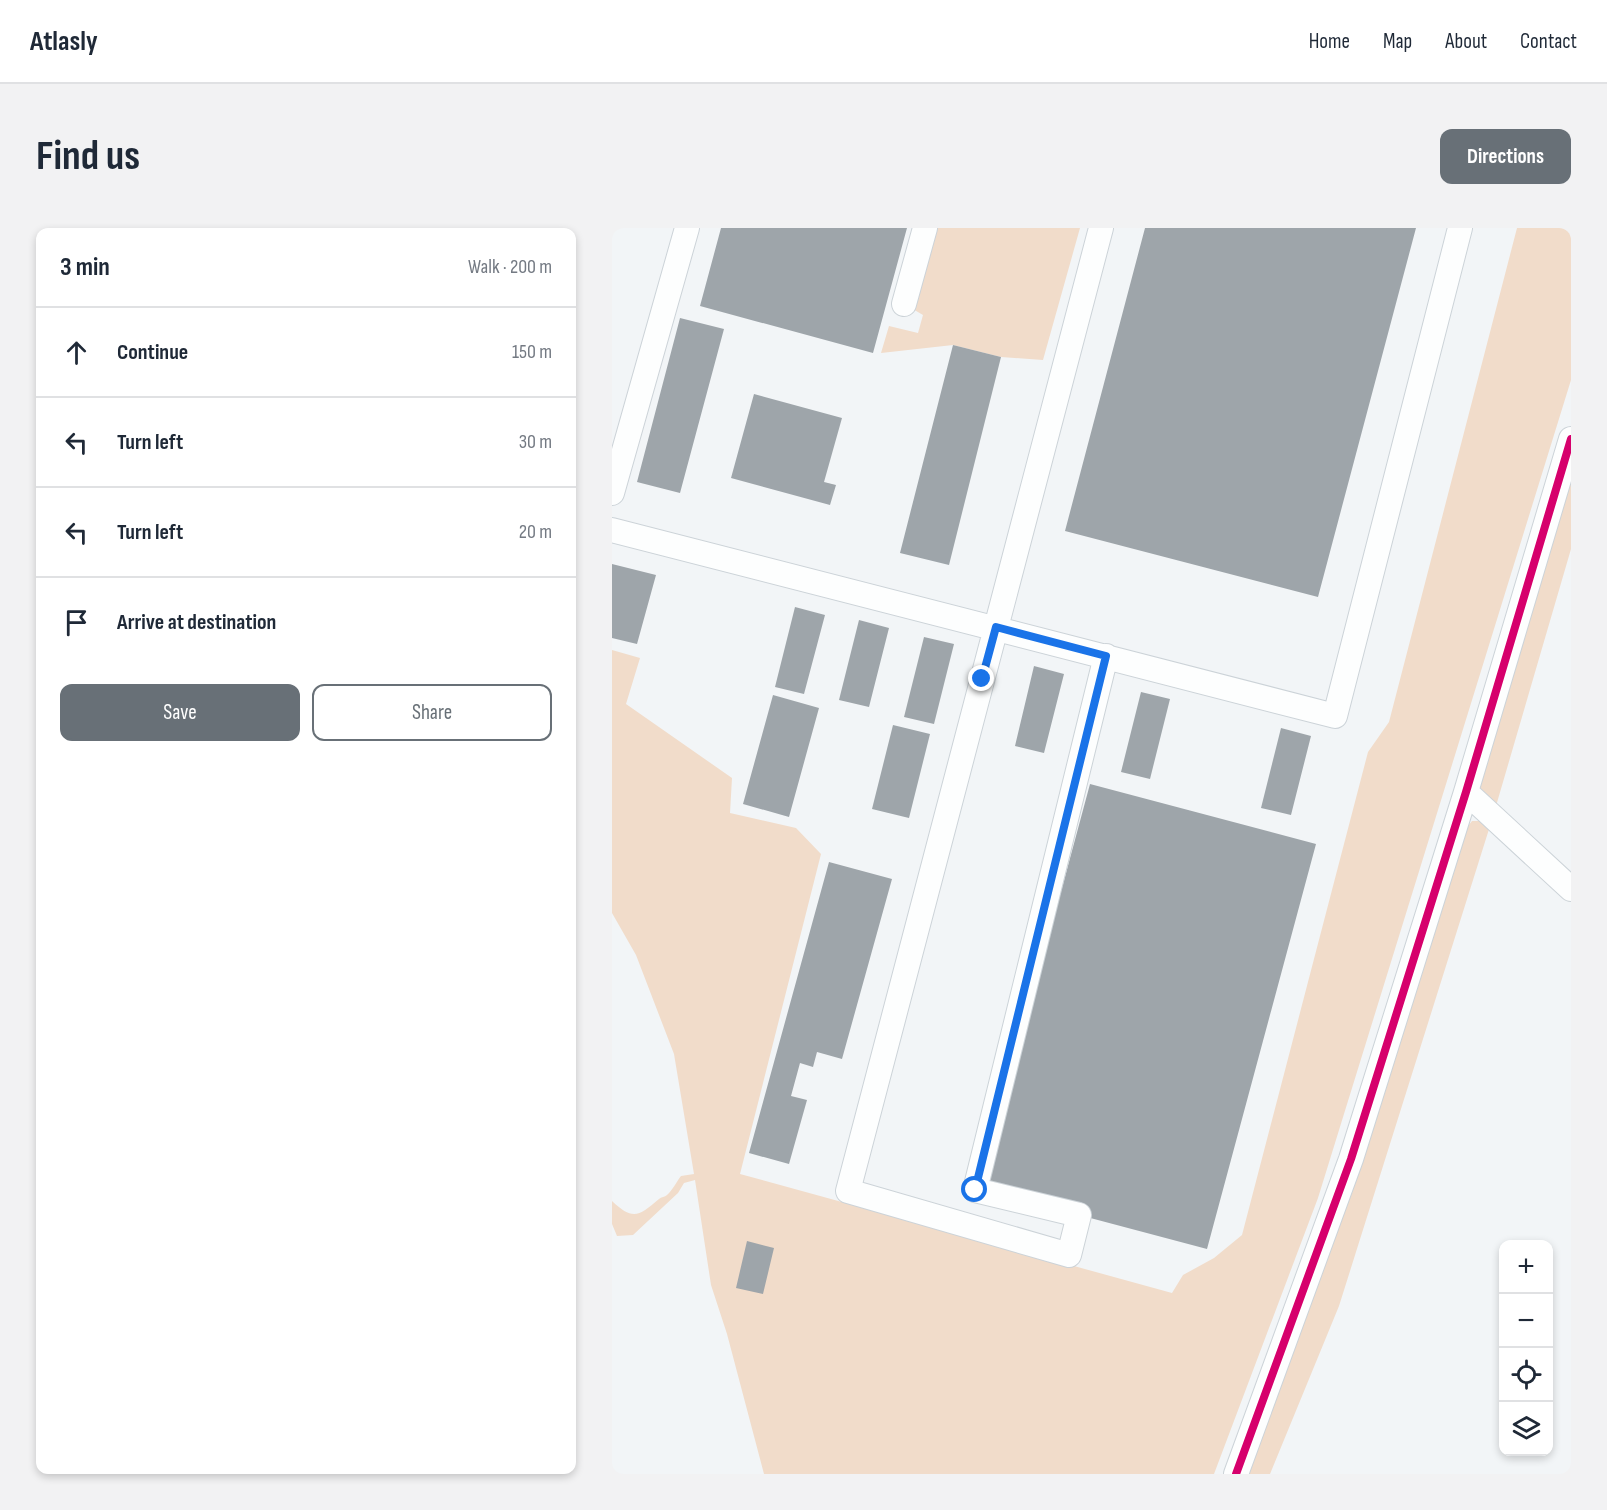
<!DOCTYPE html>
<meta charset="utf-8">
<style>
body{margin:0;font-family:"Sofia Sans Condensed",sans-serif;background:#f2f2f3;color:#1f2937}
.controls{position:absolute;right:18px;bottom:18px;display:grid;overflow:hidden;border-radius:12px;box-shadow:0 3px 9px #0003}
.controls button{width:54px;height:54px;display:grid;place-items:center;padding:0;border:0;border-bottom:2px solid #e0e1e3;background:#fff;color:#1f2937;font:30px sans-serif}
.stop{position:absolute;width:18px;height:18px;margin:-14px;border:4px solid #1a73e8;border-radius:50%;background:#fff}
.stop.end{background:#1a73e8;border-color:#fff;box-shadow:0 2px 6px #0008}
.list{margin:0;padding:0;list-style:none}
h2{display:flex;justify-content:space-between;align-items:center;height:78px;margin:0;padding:0 24px;font-size:26px}
h2 small{font-size:20px;font-weight:400;color:#747a83}
.list li{display:grid;grid-template-columns:39px 1fr auto;gap:18px;align-items:center;box-sizing:border-box;height:90px;padding:0 24px;border-top:2px solid #e0e1e3}
.list b{display:block;font-size:22px;white-space:nowrap}
.list em{font-size:20px;font-style:normal;color:#747a83}
.actions{display:flex;gap:12px;padding:18px 24px}
.actions a{flex:1;padding:14px 0;border:2px solid #687077;border-radius:12px;text-align:center;font-size:21px;color:#687077}
.actions .main{background:#687077;color:#fff}
.icon{flex:none;width:33px;height:33px;fill:none;stroke:currentColor;stroke-width:2;stroke-linecap:round;stroke-linejoin:round}
.map{position:relative;flex:none;width:959px;height:1246px;overflow:hidden;border-radius:12px}
header{display:flex;align-items:center;gap:36px;box-sizing:border-box;height:84px;padding:0 30px;background:#fff;border-bottom:2px solid #e0e1e3}
header strong{font-size:28px}
nav{display:flex;gap:33px;margin-inline-start:auto;font-size:21px}
.intro{display:flex;align-items:center;justify-content:space-between;box-sizing:border-box;height:144px;padding:0 36px}
h1{margin:0;font-size:42px}
.button{padding:15px 27px;border-radius:12px;background:#687077;color:#fff;font-size:21px;font-weight:700}
main{display:flex;gap:36px;padding:0 36px}
aside{flex:1;background:#fff;border-radius:12px;box-shadow:0 3px 9px #0003}
.map>svg:first-child{display:block}
.green{fill:#f1dcca}
.building{fill:#9ea5aa}
.lines{fill:none;stroke-linecap:round;stroke-linejoin:round}
.minor-casing{stroke:#ccd3d8;stroke-width:26}
.minor{stroke:#fdfefe;stroke-width:24}
.cycleway-casing{stroke:#fff;stroke-width:11}
.cycleway{stroke:#d6006c;stroke-width:8}
.route{stroke:#1a73e8;stroke-width:8}
</style>
<header>
<strong>Atlasly</strong>
<nav><a>Home</a><a>Map</a><a>About</a><a>Contact</a></nav>
</header>
<div class="intro"><h1>Find us</h1><a class="button">Directions</a></div>
<main>
<aside>
<h2>3 min<small>Walk · 200 m</small></h2>
<ul class="list">
<li><svg class="icon" aria-label="ahead" viewBox="0 0 24 24"><path d="M12 20V5M6 11l6-6 6 6"/></svg><div><b>Continue</b></div><em>150 m</em></li>
<li><svg class="icon" aria-label="left" viewBox="0 0 24 24"><path d="M17 20v-9H6M10 6l-5 5 5 5"/></svg><div><b>Turn left</b></div><em>30 m</em></li>
<li><svg class="icon" aria-label="left" viewBox="0 0 24 24"><path d="M17 20v-9H6M10 6l-5 5 5 5"/></svg><div><b>Turn left</b></div><em>20 m</em></li>
<li><svg class="icon" aria-label="arrive" viewBox="0 0 24 24"><path d="M6 21V4h12l-3 4 3 4H6"/></svg><div><b>Arrive at destination</b></div></li>
</ul>
<div class="actions"><a class="main">Save</a><a>Share</a></div>
</aside>
<div class="map">
<svg width="959" height="1246" viewBox="0 0 959 1246">
<rect width="100%" height="100%" fill="#f2f5f7"/>
<path class="green" d="M 321,0 L 468,0 L 431,132 L 389,129 L 341,117 L 269,125 L 277,98 L 306,105 L 311,87 L 299,80 Z
M 905,0 L 959,0 L 959,152 L 706,970 L 602,1246 L 152,1246 L 115,1106 L 99,1057 L 83,952 L 72,955 L 66,965 L 21,1007 L 5,1008 L 0,996 L 0,973 C 21,993 27,988 47,971 C 49,969 53,969 55,967 C 60,963 65,953 69,948 L 82,946 L 62,826 L 24,727 L 0,685 L 0,422 L 28,430 L 14,476 L 120,550 L 118,585 L 184,600 L 209,626 L 128,946 L 560,1065 L 571,1047 L 602,1030 L 630,1007 L 756,524 L 777,494 Z
M 959,249 L 959,321 L 884,578 L 868,563 L 872,541 Z
M 860,593 L 868,593 L 878,598 L 727,1078 L 658,1246 L 634,1246 L 693,1082 L 740,965 L 850,606 Z"/>
<path class="building" d="M 109,0 L 295,0 L 261,125 L 88,78 Z
M 533,0 L 804,0 L 706,369 L 453,303 Z
M 68,90 L 112,101 L 68,265 L 25,254 Z
M 341,117 L 389,129 L 337,337 L 288,325 Z
M 142,166 L 230,190 L 212,254 L 224,257 L 218,277 L 119,250 Z
M 0,336 L 44,347 L 25,416 L 0,410 Z
M 183,379 L 213,387 L 192,466 L 163,459 Z
M 247,392 L 277,400 L 257,479 L 227,472 Z
M 312,409 L 342,416 L 322,496 L 292,489 Z
M 422,438 L 452,446 L 432,525 L 403,518 Z
M 529,464 L 558,471 L 538,551 L 509,544 Z
M 161,467 L 207,480 L 177,589 L 131,576 Z
M 281,497 L 318,506 L 297,590 L 260,581 Z
M 669,500 L 699,508 L 679,587 L 649,580 Z
M 478,556 L 704,616 L 595,1021 L 369,961 Z
M 217,634 L 280,651 L 230,831 L 205,824 L 201,839 L 188,835 L 179,868 L 195,872 L 177,936 L 137,925 Z
M 135,1013 L 162,1020 L 151,1066 L 124,1060 Z"/>
<g class="lines">
<g class="minor-casing">
<path id="minor" d="M 489,0 L 236,963 L 457,1027 L 467,987 L 363,962 L 494,428
M 292,76 L 313,0
M 0,265 L 75,0
M 0,302 L 723,488 L 848,0
M 854,564 L 959,661
M 624,1246 L 739,931 L 854,564 L 959,211"/>
</g>
<use href="#minor" class="minor"/>
<g class="cycleway-casing">
<path id="cycleway" d="M 624,1246 L 739,931 L 854,564 L 959,211"/>
</g>
<use href="#cycleway" class="cycleway"/>
</g>
<g class="lines">
<path class="route" d="M 363,962 L 494,428 L 384,399 L 370,451"/>
</g>
</svg>
<div class="controls">
<button>+</button>
<button>−</button>
<button><svg class="icon" aria-label="locate" viewBox="0 0 24 24"><circle cx="12" cy="12" r="6"/><path d="M12 2v4M12 18v4M2 12h4M18 12h4"/></svg></button>
<button><svg class="icon" aria-label="layers" viewBox="0 0 24 24"><path d="M12 4l9 5-9 5-9-5zM3 14l9 5 9-5"/></svg></button>
</div>
<div class="stop" style="left:363px;top:962px"></div>
<div class="stop end" style="left:370px;top:451px"></div>
</div>
</main>
